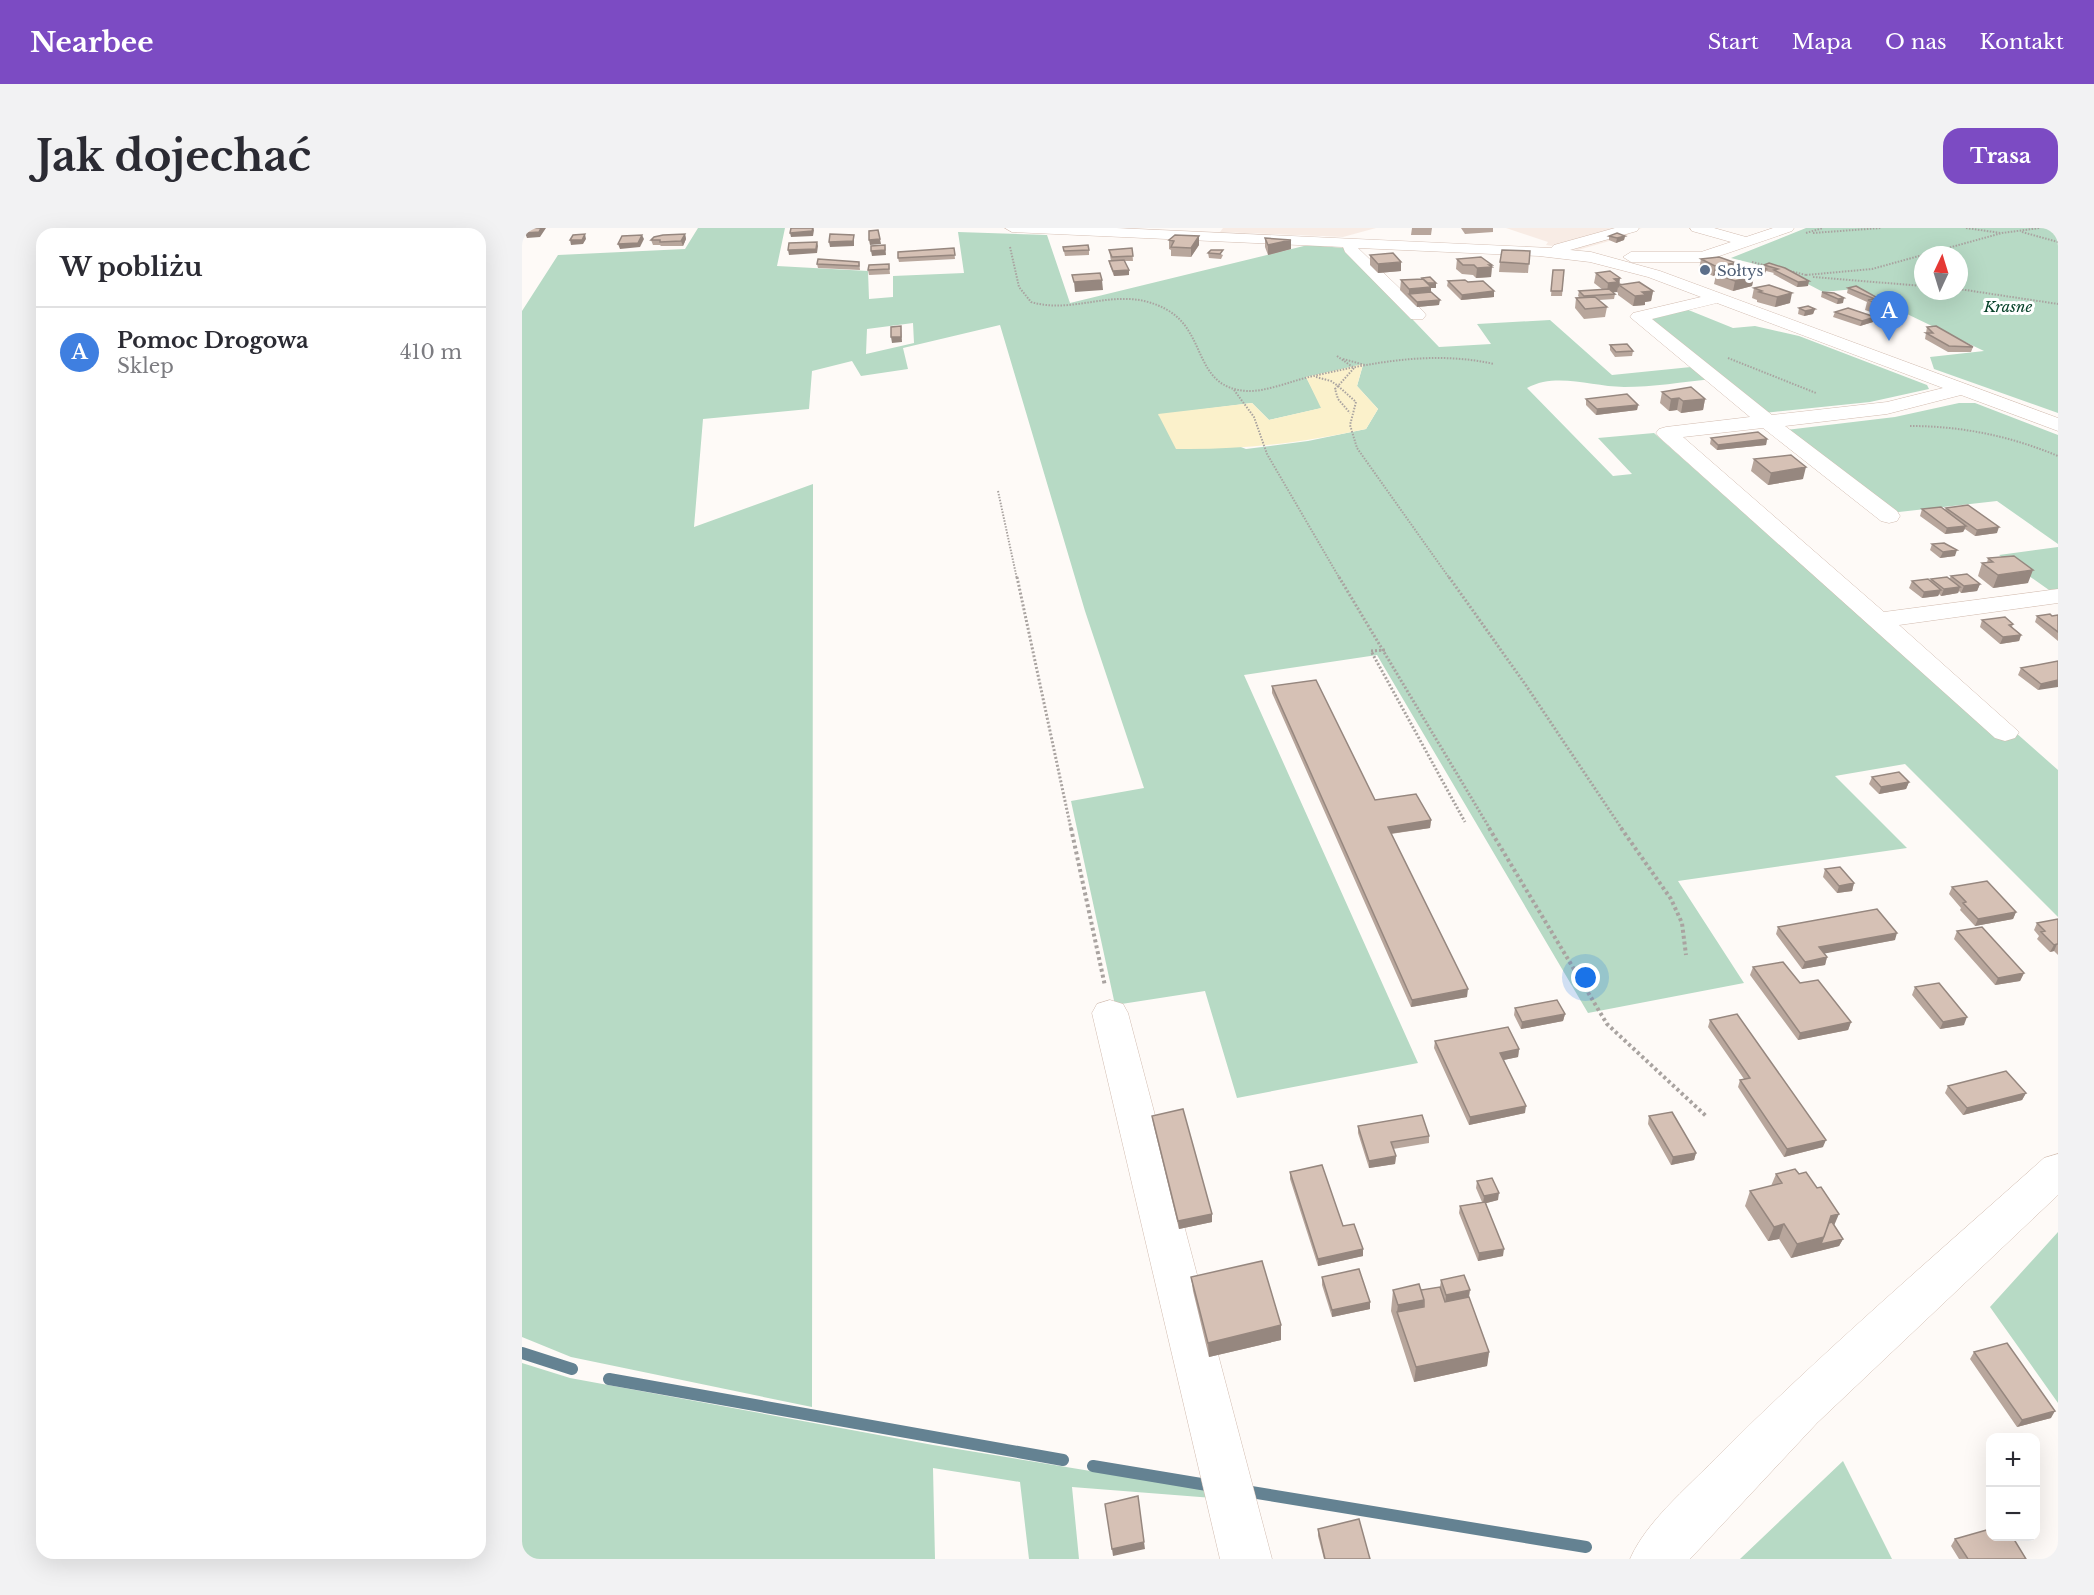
<!DOCTYPE html>
<html lang="pl">
<meta charset="utf-8">
<style>
body{margin:0;font-family:"Libre Baskerville",serif;background:#f2f2f3;color:#2b2b33}
.controls{position:absolute;right:18px;bottom:18px;display:grid;overflow:hidden;border-radius:12px;box-shadow:0 6px 24px #0002}
.controls button{width:54px;height:54px;display:grid;place-items:center;padding:0;border:0;border-bottom:2px solid #e1e1e2;background:#fff;color:#2b2b33;font:30px sans-serif}
.compass{position:absolute;left:1392px;top:18px;width:54px;height:54px;border-radius:50%;background:#fff;box-shadow:0 6px 24px #0002;rotate:4deg}
.you{position:absolute;left:1064px;top:750px;width:21px;height:21px;margin:-15px;border:4px solid #fff;border-radius:50%;background:#1a73e8;box-shadow:0 0 0 9px #1a73e833}
.badge{display:grid;place-items:center;width:39px;height:39px;border-radius:50%;background:#7c4bc3;color:#fff;font-size:20px;font-weight:700}
.pin{position:absolute;translate:-50% -50px;filter:drop-shadow(0 2px 3px #0008)}
.pin::after{content:'';position:absolute;top:32px;width:21px;height:18px;background:inherit;clip-path:polygon(0 0,100% 0,50% 100%)}
.list{margin:0;padding:0;list-style:none}
h2{display:flex;justify-content:space-between;align-items:center;height:78px;margin:0;padding:0 24px;font-size:26px}
h2 small{font-size:20px;font-weight:400;color:#7c7c81}
.list li{display:grid;grid-template-columns:39px 1fr auto;gap:18px;align-items:center;box-sizing:border-box;height:90px;padding:0 24px;border-top:2px solid #e1e1e2}
.list b{display:block;font-size:22px;white-space:nowrap}
.list p{margin:0;font-size:20px;white-space:nowrap;color:#7c7c81}
.list em{font-size:20px;font-style:normal;color:#7c7c81}
.map{position:relative;flex:none;width:1536px;height:1331px;overflow:hidden;border-radius:18px}
header{display:flex;align-items:center;gap:36px;box-sizing:border-box;height:84px;padding:0 30px;background:#7c4bc3;color:#fff}
header strong{font-size:28px}
nav{display:flex;gap:33px;margin-inline-start:auto;font-size:21px}
.intro{display:flex;align-items:center;justify-content:space-between;box-sizing:border-box;height:144px;padding:0 36px}
h1{margin:0;font-size:42px}
.button{padding:15px 27px;border-radius:18px;background:#7c4bc3;color:#fff;font-size:21px;font-weight:700}
main{display:flex;gap:36px;padding:0 36px}
aside{flex:1;background:#fff;border-radius:18px;box-shadow:0 6px 24px #0002}
.map>svg:first-child{display:block}
.built{fill:#f8ece5}
.green{fill:#b7dac5;fill-rule:evenodd}
.sand{fill:#fbf1cb}
.lines{fill:none;stroke-linecap:round;stroke-linejoin:round}
.stream{stroke:#648292;stroke-width:12}
.minor-casing{stroke:#d2bcb0;stroke-width:1}
.path-far2{stroke:#a9a3a0;stroke-width:2;stroke-dasharray:1.5 1.5;stroke-linecap:butt}
.path-far1{stroke:#a9a3a0;stroke-width:3;stroke-dasharray:2 2;stroke-linecap:butt}
.path{stroke:#a9a3a0;stroke-width:4;stroke-dasharray:3 3;stroke-linecap:butt}
.minor{fill:#fff;fill-rule:evenodd}
.wall{fill:#b8a69c}
.shaded-wall{fill:#96877f}
.building{fill:#d6c1b5;stroke:#96877f;stroke-width:1.5}
.service-dot{fill:#5c6f8a;stroke:#fff;stroke-width:2}
.labels{text-anchor:middle;dominant-baseline:central;stroke-width:6;stroke-linejoin:round;paint-order:stroke}
.far-service-label{font-size:15px;fill:#4e5e75;stroke:#fff;text-anchor:start}
.far-park-label{font-size:15px;font-style:italic;fill:#064229;stroke:#fff}
</style>
<header>
<strong>Nearbee</strong>
<nav><a>Start</a><a>Mapa</a><a>O nas</a><a>Kontakt</a></nav>
</header>
<div class="intro"><h1>Jak dojechać</h1><a class="button">Trasa</a></div>
<main>
<aside>
<h2>W pobliżu<small></small></h2>
<ul class="list">
<li><span class="badge" style="background:#3f7fe0">A</span><div><b>Pomoc Drogowa</b><p>Sklep</p></div><em>410 m</em></li>
</ul>
</aside>
<div class="map">
<svg width="1536" height="1331" viewBox="0 0 1536 1331">
<rect width="100%" height="100%" fill="#fefaf7"/>
<path class="built" d="M 701,0 L 854,0 L 821,9 L 698,4 Z
M 984,0 L 1120,0 L 1109,3 L 1105,8 L 1056,22 L 1024,17 L 1026,14 Z"/>
<path class="green" d="M 176,0 L 263,0 L 255,38 L 346,43 L 347,71 L 371,69 L 371,48 L 442,45 L 436,4 L 525,7 L 548,75 L 786,17 L 822,20 L 917,119 L 969,116 L 955,96 L 1028,92 L 1090,147 L 1169,139 L 1190,151 C 1161,154 1131,159 1102,159 C 1070,159 1035,144 1005,160 L 1091,248 L 1110,246 L 1076,210 L 1132,205 L 1471,507 L 1493,504 L 1536,542 L 1536,689 L 1383,536 L 1313,548 L 1385,620 L 1156,653 L 1222,755 L 1066,785 L 855,427 L 722,447 L 896,835 L 715,870 L 683,763 L 593,777 L 549,573 L 622,560 L 563,383 L 478,97 L 381,120 L 386,141 L 339,148 L 330,133 L 290,143 L 287,181 L 181,191 L 172,299 L 291,256 L 290,1179 L 49,1129 L 0,1109 L 0,83 L 36,27 L 163,21 ZM 391,95 L 392,115 L 344,126 L 345,101 ZM 841,137 L 835,158 L 856,181 L 844,201 L 786,213 L 724,221 L 636,187 L 730,175 L 747,192 L 800,180 L 784,149 Z
M 1284,0 L 1536,0 L 1536,185 L 1412,141 L 1408,129 L 1462,123 L 1333,61 L 1301,64 L 1261,43 L 1209,30 ZM 1401,27 L 1437,27 L 1437,63 L 1401,63 Z
M 1164,81 L 1211,100 L 1233,98 L 1277,108 L 1405,157 L 1407,161 L 1348,174 L 1242,185 L 1124,90 Z
M 1437,175 L 1453,175 L 1536,207 L 1536,316 L 1475,273 L 1368,285 L 1264,202 L 1373,189 Z
M 1536,319 L 1536,361 L 1527,362 L 1477,327 Z
M 1536,1004 L 1536,1175 L 1468,1079 Z
M 0,1135 L 48,1150 L 411,1217 L 690,1263 L 691,1270 L 550,1259 L 557,1331 L 507,1331 L 498,1254 L 411,1240 L 413,1331 L 0,1331 Z
M 1321,1233 L 1370,1331 L 1218,1331 Z"/>
<path class="sand" d="M 841,136 L 835,158 L 856,181 L 844,201 C 778,215 722,222 654,221 L 636,186 L 730,175 L 747,192 L 799,180 L 784,149 Z"/>
<g class="lines">
<path class="stream" d="M 0,1125 L 50,1141
M 87,1151 L 541,1232
M 571,1238 L 691,1258
M 723,1263 L 1064,1319"/>
<g class="minor-casing">
<path id="minor" d="M 483,0 L 594,0 L 1029,20 L 1032,17 L 1093,0 L 1117,0 L 1115,3 L 1048,22 L 1069,24 L 1138,43 L 1536,190 L 1536,203 L 1439,167 L 1365,186 L 1263,198 L 1375,283 L 1378,288 L 1375,293 L 1367,295 L 1359,293 L 1241,200 L 1161,209 L 1362,384 L 1536,361 L 1536,375 L 1377,397 L 1497,504 L 1493,510 L 1483,513 L 1473,510 L 1137,209 L 1134,205 L 1137,201 L 1144,199 L 1228,189 L 1108,89 L 1111,85 L 1179,69 L 1126,49 L 1068,34 L 1017,28 L 836,20 L 901,83 L 904,87 L 901,91 L 889,91 L 823,24 L 821,19 L 490,4 ZM 1195,75 L 1421,160 L 1365,174 L 1250,187 L 1130,91 Z
M 1168,0 L 1192,0 L 1224,9 L 1251,0 L 1272,0 L 1270,3 L 1180,34 L 1109,34 L 1101,29 L 1109,24 L 1179,24 L 1209,14 L 1170,3 Z
M 588,772 L 601,776 L 606,785 L 750,1331 L 698,1331 L 570,785 L 575,776 Z
M 1536,926 L 1536,967 L 1295,1195 L 1168,1331 L 1108,1331 C 1124,1294 1165,1260 1193,1231 C 1298,1126 1411,1029 1522,930 Z"/>
</g>
<path class="path-far2" d="M 1444,0 L 1479,5
M 1500,4 L 1536,14
M 1284,5 L 1301,0
M 1291,5 L 1359,0
M 488,19 L 497,59 L 509,74 C 555,88 599,54 647,83 C 685,106 672,160 725,163 C 743,164 770,153 787,149 C 848,135 910,122 972,136
M 1230,34 L 1246,38
M 1268,43 L 1284,47
M 1284,47 L 1350,41 L 1480,5 L 1518,0
M 1291,49 L 1401,58
M 1437,61 L 1536,76
M 815,128 L 832,140 L 816,158 L 834,174 L 828,197 L 835,220 L 928,351
M 1206,130 L 1294,165
M 821,131 L 843,137
M 794,149 L 809,153 L 816,158 L 813,161 L 816,171 L 828,185
M 712,162 L 732,189 L 745,226 L 818,351
M 1388,198 C 1440,198 1488,208 1536,228
M 476,263 L 495,351"/>
<path class="path-far1" d="M 495,349 L 549,601
M 817,349 L 968,601
M 927,349 L 1003,456 L 1100,601
M 863,422 L 849,423 L 943,594"/>
<path class="path" d="M 549,600 L 583,758
M 967,600 L 1085,796 L 1184,888
M 1099,600 L 1149,671 L 1160,695 L 1164,727"/>
<use href="#minor" class="minor"/>
</g>
<path class="wall" d="M 890,0 L 910,0 L 909,7 L 889,7 Z
M 939,0 L 971,0 L 971,4 L 943,6 Z
M 163,6 L 164,11 L 161,18 L 139,18 L 138,17 L 131,17 L 129,12 Z
M 677,8 L 677,17 L 669,29 L 649,28 L 649,22 L 647,21 L 647,12 Z
M 1087,8 L 1103,8 L 1102,12 L 1094,15 L 1087,12 Z
M 743,10 L 769,21 L 746,27 L 743,19 Z
M 541,19 L 567,22 L 567,27 L 543,28 Z
M 432,20 L 433,31 L 377,34 L 376,30 Z
M 610,20 L 611,33 L 603,33 L 607,47 L 592,48 L 588,38 L 587,33 L 589,33 L 587,22 Z
M 689,22 L 701,27 L 699,31 L 687,30 L 686,25 Z
M 1008,23 L 1006,45 L 977,44 L 978,34 Z
M 848,27 L 879,43 L 856,45 L 848,37 Z
M 935,31 L 970,37 L 969,49 L 954,50 L 951,47 L 940,46 L 934,41 Z
M 1179,31 L 1214,35 L 1213,42 L 1220,44 L 1221,41 L 1242,40 L 1242,37 L 1247,35 L 1286,58 L 1275,59 L 1251,46 L 1252,45 L 1244,43 L 1243,46 L 1232,48 L 1230,58 L 1211,63 L 1192,56 L 1194,47 L 1191,48 L 1177,41 Z
M 337,34 L 338,42 L 296,40 L 295,36 Z
M 367,36 L 368,46 L 347,47 L 346,42 Z
M 1031,42 L 1042,42 L 1040,68 L 1029,68 Z
M 1074,45 L 1100,56 L 1131,63 L 1129,73 L 1123,74 L 1123,77 L 1111,78 L 1096,67 L 1096,65 L 1095,64 L 1091,64 L 1093,66 L 1092,71 L 1077,72 L 1085,79 L 1083,89 L 1062,91 L 1053,80 L 1054,70 L 1058,70 L 1056,68 L 1057,63 L 1081,62 L 1072,55 Z
M 900,50 L 914,55 L 914,60 L 909,60 L 909,64 L 917,77 L 895,79 L 878,62 L 879,52 L 900,51 Z
M 926,53 L 946,54 L 972,63 L 972,69 L 939,72 L 925,58 Z
M 1247,57 L 1268,75 L 1253,79 L 1235,74 L 1235,72 L 1230,70 L 1232,60 Z
M 1326,60 L 1353,71 L 1381,78 L 1378,88 L 1368,91 L 1343,82 L 1345,74 L 1325,65 Z
M 1300,64 L 1312,65 L 1321,75 L 1315,76 L 1299,69 Z
M 1277,80 L 1293,81 L 1291,86 L 1282,88 L 1276,86 Z
M 1313,84 L 1351,94 L 1338,98 L 1311,89 Z
M 1405,99 L 1451,119 L 1449,124 L 1426,124 L 1403,111 Z
M 1088,117 L 1111,123 L 1110,128 L 1093,129 L 1088,122 Z
M 1140,164 L 1183,171 L 1181,182 L 1159,185 L 1155,182 L 1147,183 L 1138,175 Z
M 1064,171 L 1116,177 L 1115,182 L 1074,187 L 1064,177 Z
M 1189,210 L 1245,211 L 1244,217 L 1195,222 L 1188,216 Z
M 1232,231 L 1281,251 L 1246,257 L 1229,243 Z
M 1424,280 L 1475,305 L 1453,308 L 1443,301 L 1441,304 L 1423,306 L 1398,288 L 1400,281 L 1423,282 Z
M 1410,316 L 1433,328 L 1418,330 L 1408,322 Z
M 1466,330 L 1506,355 L 1471,360 L 1456,348 L 1460,335 L 1465,335 Z
M 1429,348 L 1458,356 L 1455,363 L 1439,365 L 1437,363 L 1436,365 L 1419,368 L 1417,366 L 1416,368 L 1400,370 L 1387,360 L 1390,353 L 1408,353 L 1409,351 L 1428,350 Z
M 1536,387 L 1536,413 L 1513,394 L 1515,388 L 1530,388 Z
M 1460,392 L 1491,396 L 1490,399 L 1499,407 L 1497,413 L 1478,416 L 1458,399 Z
M 1536,433 L 1516,462 L 1496,447 L 1499,440 Z
M 750,458 L 853,572 L 909,592 L 908,600 L 869,606 L 945,769 L 889,779 L 750,465 Z
M 1350,549 L 1387,554 L 1384,561 L 1357,566 L 1347,556 Z
M 1303,641 L 1332,655 L 1330,663 L 1315,665 L 1301,649 Z
M 1430,659 L 1494,684 L 1491,691 L 1453,698 L 1438,682 L 1439,680 L 1427,666 Z
M 1536,691 L 1536,727 L 1532,723 L 1528,724 L 1515,711 L 1517,708 L 1512,702 L 1515,695 Z
M 1256,699 L 1373,712 L 1302,725 L 1305,729 L 1303,737 L 1280,741 L 1254,706 Z
M 1435,703 L 1502,745 L 1498,753 L 1473,757 L 1432,711 Z
M 1231,739 L 1278,755 L 1329,794 L 1326,802 L 1276,812 L 1228,747 Z
M 1393,759 L 1442,797 L 1418,801 L 1390,767 Z
M 993,780 L 1043,786 L 1041,793 L 999,801 L 992,787 Z
M 1188,792 L 1301,919 L 1262,929 L 1216,859 L 1218,852 L 1222,851 L 1186,799 Z
M 913,813 L 997,821 L 996,829 L 981,832 L 1003,885 L 947,897 L 912,820 Z
M 1426,858 L 1504,865 L 1500,872 L 1441,887 L 1423,865 Z
M 630,888 L 690,994 L 657,1001 L 631,895 Z
M 1127,888 L 1174,925 L 1172,932 L 1149,937 L 1126,896 Z
M 836,898 L 907,908 L 907,915 L 871,921 L 874,928 L 873,936 L 847,940 L 836,905 Z
M 768,944 L 841,1021 L 841,1028 L 796,1038 L 768,951 Z
M 1254,946 L 1312,998 L 1321,1011 L 1317,1018 L 1269,1030 L 1257,1011 L 1246,1013 L 1223,978 L 1228,963 L 1249,958 Z
M 955,953 L 976,972 L 964,975 L 981,1028 L 956,1033 L 937,985 L 938,978 L 960,974 L 954,960 Z
M 669,1049 L 759,1112 L 687,1129 L 671,1063 Z
M 800,1049 L 848,1074 L 848,1081 L 810,1089 L 800,1057 Z
M 919,1052 L 947,1069 L 967,1124 L 965,1138 L 892,1154 L 869,1083 L 871,1062 L 899,1062 L 918,1059 Z
M 1452,1124 L 1529,1190 L 1495,1199 L 1448,1131 Z
M 796,1301 L 848,1331 L 802,1331 L 796,1308 Z
M 1433,1311 L 1504,1331 L 1437,1331 L 1429,1318 Z"/>
<path class="shaded-wall" d="M 19,0 L 24,0 L 18,9 L 5,10 L 3,5 Z
M 291,0 L 292,2 L 291,8 L 269,9 L 268,5 Z
M 63,6 L 64,11 L 61,16 L 49,17 L 48,12 Z
M 163,6 L 164,11 L 161,18 L 159,13 Z
M 120,7 L 122,11 L 118,19 L 98,21 L 96,16 Z
M 332,7 L 332,18 L 308,19 L 307,14 Z
M 677,8 L 677,17 L 669,29 L 669,20 Z
M 1103,8 L 1102,12 L 1094,15 L 1095,10 Z
M 358,11 L 359,16 L 348,17 L 347,12 Z
M 769,12 L 769,21 L 746,27 L 746,17 Z
M 295,14 L 296,18 L 295,25 L 267,27 L 266,22 Z
M 363,17 L 364,27 L 350,28 L 349,23 Z
M 879,34 L 879,43 L 856,45 L 856,36 Z
M 1214,35 L 1213,44 L 1194,46 L 1191,48 L 1193,38 Z
M 967,37 L 970,37 L 969,49 L 954,50 L 955,40 Z
M 1244,41 L 1243,46 L 1226,49 L 1227,44 Z
M 607,42 L 607,47 L 592,48 L 591,43 Z
M 1232,48 L 1230,58 L 1211,63 L 1213,53 Z
M 1098,50 L 1097,60 L 1096,59 L 1095,64 L 1085,65 L 1086,55 L 1092,51 Z
M 580,52 L 581,62 L 553,64 L 552,54 Z
M 1287,53 L 1286,58 L 1275,59 L 1276,54 Z
M 914,55 L 914,60 L 909,60 L 909,69 L 887,66 L 887,61 L 906,56 Z
M 972,63 L 972,69 L 939,72 L 940,67 Z
M 1131,63 L 1129,73 L 1123,74 L 1123,77 L 1111,78 L 1113,68 L 1120,64 Z
M 1270,65 L 1268,75 L 1253,79 L 1255,69 Z
M 1322,70 L 1321,75 L 1315,76 L 1316,71 Z
M 918,72 L 917,77 L 895,79 L 895,74 Z
M 1381,78 L 1378,88 L 1368,91 L 1371,81 Z
M 1293,81 L 1291,86 L 1282,88 L 1283,83 Z
M 1353,89 L 1351,94 L 1338,98 L 1340,93 Z
M 379,98 L 380,114 L 370,115 L 369,109 Z
M 1157,170 L 1155,182 L 1147,183 L 1149,171 Z
M 1183,171 L 1181,182 L 1159,185 L 1161,173 Z
M 1116,177 L 1115,182 L 1074,187 L 1075,181 Z
M 1245,211 L 1244,217 L 1195,222 L 1196,217 Z
M 1284,239 L 1281,251 L 1246,257 L 1249,245 Z
M 1444,298 L 1441,304 L 1423,306 L 1425,300 Z
M 1477,299 L 1475,305 L 1453,308 L 1455,302 Z
M 1435,322 L 1433,328 L 1418,330 L 1421,324 Z
M 1511,342 L 1506,355 L 1471,360 L 1476,347 Z
M 1458,356 L 1455,363 L 1439,365 L 1442,358 Z
M 1438,359 L 1436,365 L 1419,368 L 1422,361 Z
M 1419,362 L 1416,368 L 1400,370 L 1402,364 Z
M 1499,407 L 1497,413 L 1478,416 L 1481,409 Z
M 1536,452 L 1536,459 L 1516,462 L 1519,456 Z
M 1387,554 L 1384,561 L 1357,566 L 1359,559 Z
M 909,592 L 908,600 L 866,606 L 866,599 Z
M 1332,655 L 1330,663 L 1315,665 L 1317,658 Z
M 1494,684 L 1491,691 L 1453,698 L 1456,691 Z
M 1375,705 L 1373,712 L 1295,727 L 1297,719 Z
M 1535,716 L 1532,723 L 1528,724 L 1532,717 Z
M 1305,729 L 1303,737 L 1280,741 L 1283,734 Z
M 1502,745 L 1498,753 L 1473,757 L 1476,750 Z
M 946,761 L 945,769 L 889,779 L 890,772 Z
M 1043,786 L 1041,793 L 999,801 L 1000,794 Z
M 1445,789 L 1442,797 L 1418,801 L 1421,794 Z
M 1329,794 L 1326,802 L 1276,812 L 1278,805 Z
M 997,821 L 996,829 L 977,833 L 978,825 Z
M 1504,865 L 1500,872 L 1441,887 L 1445,880 Z
M 1004,878 L 1003,885 L 947,897 L 948,889 Z
M 1304,912 L 1301,919 L 1262,929 L 1265,921 Z
M 1174,925 L 1172,932 L 1149,937 L 1151,929 Z
M 874,928 L 873,936 L 847,940 L 847,933 Z
M 977,965 L 976,972 L 961,976 L 962,968 Z
M 690,986 L 690,994 L 657,1001 L 656,993 Z
M 1317,986 L 1311,1000 L 1304,1002 L 1309,988 Z
M 1262,996 L 1257,1011 L 1246,1013 L 1252,999 Z
M 1302,1009 L 1321,1011 L 1317,1018 L 1269,1030 L 1275,1016 Z
M 841,1021 L 841,1028 L 796,1038 L 796,1031 Z
M 982,1021 L 981,1028 L 956,1033 L 957,1025 Z
M 948,1062 L 945,1083 L 922,1089 L 924,1067 Z
M 902,1072 L 900,1093 L 875,1084 L 876,1077 Z
M 848,1074 L 848,1081 L 810,1089 L 810,1082 Z
M 759,1097 L 759,1112 L 687,1129 L 686,1115 Z
M 967,1124 L 965,1138 L 892,1154 L 894,1139 Z
M 1533,1183 L 1529,1190 L 1495,1199 L 1500,1192 Z
M 622,1314 L 623,1321 L 591,1328 L 590,1321 Z"/>
<path class="building" d="M 7,0 L 19,0 L 17,4 L 3,5 Z
M 269,0 L 291,0 L 290,3 L 268,5 Z
M 356,2 L 358,11 L 347,12 L 347,3 Z
M 1095,5 L 1103,8 L 1095,10 L 1087,8 Z
M 63,6 L 60,12 L 48,12 L 51,7 Z
M 163,6 L 159,13 L 138,14 L 138,12 L 129,12 L 132,9 L 141,7 Z
M 308,6 L 332,7 L 331,13 L 307,14 Z
M 120,7 L 116,15 L 96,16 L 100,8 Z
M 653,7 L 677,8 L 669,20 L 649,19 L 652,13 L 647,12 Z
M 743,10 L 769,12 L 746,17 Z
M 295,14 L 294,21 L 266,22 L 267,15 Z
M 363,17 L 363,22 L 349,23 L 349,18 Z
M 566,17 L 567,22 L 542,23 L 541,19 Z
M 432,20 L 433,27 L 376,30 L 376,24 Z
M 610,20 L 611,28 L 590,29 L 587,22 Z
M 689,22 L 701,22 L 698,26 L 686,25 Z
M 980,22 L 1008,23 L 1007,36 L 978,34 Z
M 871,25 L 879,34 L 856,36 L 848,27 Z
M 959,29 L 970,37 L 967,37 L 970,39 L 955,40 L 952,37 L 941,37 L 935,31 Z
M 1197,29 L 1214,35 L 1193,38 L 1179,31 Z
M 296,31 L 337,34 L 337,38 L 295,36 Z
M 602,32 L 607,42 L 591,43 L 587,33 Z
M 1247,35 L 1263,40 L 1287,53 L 1276,54 L 1252,42 L 1256,41 L 1242,37 Z
M 367,36 L 367,41 L 346,42 L 347,37 Z
M 1238,38 L 1244,41 L 1227,44 L 1221,41 Z
M 1031,42 L 1042,42 L 1040,63 L 1029,63 Z
M 1213,42 L 1232,48 L 1213,53 L 1194,46 Z
M 1088,43 L 1098,50 L 1092,51 L 1096,54 L 1086,55 L 1074,45 Z
M 578,45 L 580,52 L 552,54 L 550,47 Z
M 908,49 L 914,55 L 906,55 L 900,50 Z
M 901,51 L 909,59 L 887,61 L 879,52 Z
M 943,52 L 946,54 L 961,53 L 972,63 L 940,67 L 926,53 Z
M 1117,54 L 1131,63 L 1120,64 L 1124,67 L 1113,68 L 1097,57 Z
M 1247,57 L 1270,65 L 1255,69 L 1237,64 L 1240,63 L 1232,60 Z
M 1334,58 L 1354,69 L 1353,71 L 1326,60 Z
M 1087,61 L 1093,66 L 1062,68 L 1057,63 Z
M 909,64 L 918,72 L 895,74 L 887,66 Z
M 1300,64 L 1312,65 L 1322,70 L 1316,71 Z
M 1073,69 L 1085,79 L 1063,81 L 1054,70 Z
M 1360,70 L 1381,78 L 1371,81 L 1346,72 Z
M 1286,78 L 1293,81 L 1283,83 L 1277,80 Z
M 1326,80 L 1353,89 L 1340,93 L 1313,84 Z
M 379,98 L 379,109 L 369,109 L 369,99 Z
M 1414,98 L 1451,119 L 1427,118 L 1404,105 L 1411,105 L 1405,99 Z
M 1105,116 L 1111,123 L 1094,124 L 1088,117 Z
M 1169,159 L 1183,171 L 1161,173 L 1157,170 L 1149,171 L 1140,164 Z
M 1105,166 L 1116,177 L 1075,181 L 1064,171 Z
M 1236,204 L 1245,211 L 1196,217 L 1189,210 Z
M 1269,227 L 1284,239 L 1249,245 L 1232,231 Z
M 1446,277 L 1477,299 L 1455,302 L 1424,280 Z
M 1419,279 L 1444,298 L 1425,300 L 1400,281 Z
M 1422,315 L 1435,322 L 1421,324 L 1410,316 Z
M 1492,328 L 1511,342 L 1476,347 L 1460,335 L 1471,334 L 1466,330 Z
M 1445,346 L 1458,356 L 1442,358 L 1429,348 Z
M 1425,349 L 1438,359 L 1422,361 L 1409,351 Z
M 1406,351 L 1419,362 L 1402,364 L 1390,353 Z
M 1528,386 L 1530,388 L 1536,387 L 1536,404 L 1515,388 Z
M 1483,389 L 1491,396 L 1487,397 L 1499,407 L 1481,409 L 1460,392 Z
M 1536,433 L 1536,452 L 1519,456 L 1499,440 Z
M 794,452 L 853,572 L 894,566 L 909,592 L 866,599 L 946,761 L 890,772 L 750,458 Z
M 1377,544 L 1387,554 L 1359,559 L 1350,549 Z
M 1318,639 L 1332,655 L 1317,658 L 1303,641 Z
M 1465,653 L 1494,684 L 1456,691 L 1441,675 L 1444,674 L 1430,659 Z
M 1355,681 L 1375,705 L 1297,719 L 1305,729 L 1283,734 L 1256,699 Z
M 1536,691 L 1536,716 L 1535,716 L 1532,717 L 1519,704 L 1523,703 L 1515,695 Z
M 1460,699 L 1502,745 L 1476,750 L 1435,703 Z
M 1261,734 L 1278,755 L 1296,752 L 1329,794 L 1278,805 L 1231,739 Z
M 1417,755 L 1445,789 L 1421,794 L 1393,759 Z
M 1035,772 L 1043,786 L 1000,794 L 993,780 Z
M 1215,786 L 1304,912 L 1265,921 L 1218,852 L 1228,850 L 1188,792 Z
M 986,799 L 997,821 L 978,825 L 1004,878 L 948,889 L 913,813 Z
M 1484,843 L 1504,865 L 1445,880 L 1426,858 Z
M 661,881 L 690,986 L 656,993 L 630,888 Z
M 1150,884 L 1174,925 L 1151,929 L 1127,888 Z
M 900,887 L 907,908 L 869,914 L 874,928 L 847,933 L 836,898 Z
M 800,937 L 821,998 L 832,996 L 841,1021 L 796,1031 L 768,944 Z
M 1273,941 L 1277,946 L 1284,944 L 1295,960 L 1299,959 L 1317,986 L 1309,988 L 1302,1009 L 1275,1016 L 1262,996 L 1252,999 L 1228,963 L 1260,955 L 1254,946 Z
M 970,950 L 977,965 L 962,968 L 955,953 Z
M 963,974 L 982,1021 L 957,1025 L 938,978 Z
M 1310,994 L 1321,1011 L 1299,1016 L 1307,995 Z
M 740,1033 L 759,1097 L 686,1115 L 669,1049 Z
M 837,1041 L 848,1074 L 810,1082 L 800,1049 Z
M 942,1047 L 948,1062 L 924,1067 L 919,1052 Z
M 897,1056 L 902,1072 L 876,1077 L 871,1062 Z
M 918,1059 L 923,1074 L 947,1069 L 967,1124 L 894,1139 L 875,1084 L 902,1079 L 902,1072 L 899,1062 Z
M 1485,1115 L 1533,1183 L 1500,1192 L 1452,1124 Z
M 616,1268 L 622,1314 L 590,1321 L 583,1276 Z
M 837,1291 L 848,1331 L 803,1331 L 796,1301 Z
M 1468,1301 L 1468,1308 L 1490,1308 L 1504,1331 L 1446,1331 L 1433,1311 Z"/>
<circle class="service-dot" cx="1183" cy="42" r="6"/>
<g class="labels">
<g class="far-service-label">
<text x="1195" y="42">Sołtys</text>
</g>
<g class="far-park-label">
<text x="1486" y="78">Krasne</text>
</g>
</g>
</svg>
<div class="controls">
<button>+</button>
<button>−</button>
</div>
<svg class="compass" viewBox="-18 -18 36 36"><path d="M0-13l5 13h-10z" fill="#e53935"/><path d="M0 13l5-13h-10z" fill="#7c7c81"/></svg>
<div class="you"></div>
<div class="pin badge" style="left:1367px;top:113px;background:#3f7fe0">A</div>
</div>
</main>
